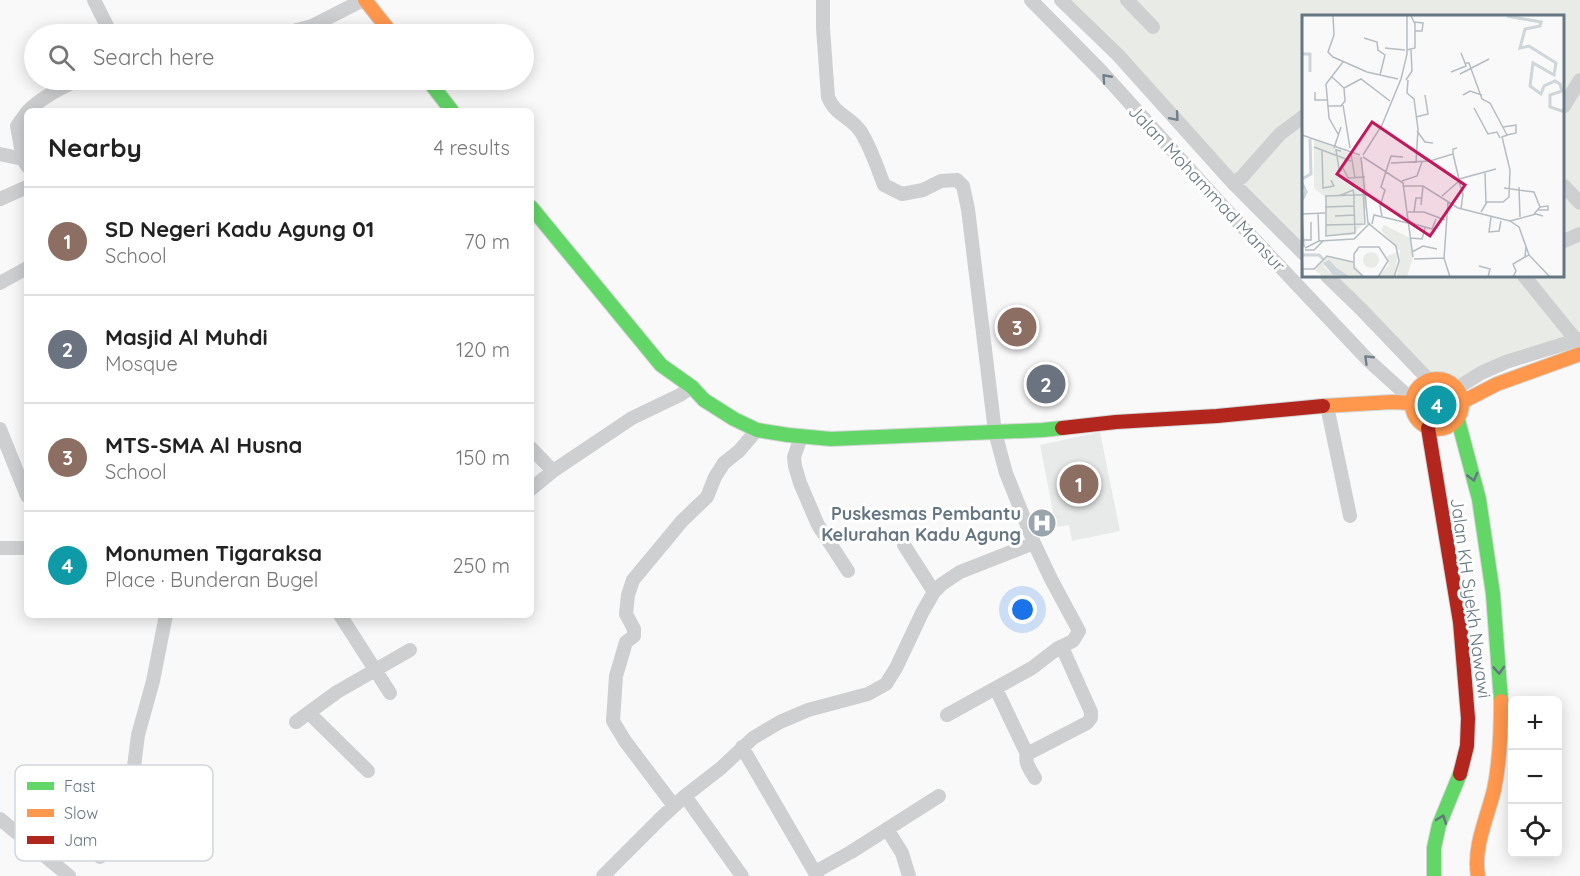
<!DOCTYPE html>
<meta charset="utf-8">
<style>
body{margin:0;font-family:Quicksand,sans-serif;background:#f2f2f2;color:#222}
.controls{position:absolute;right:18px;bottom:18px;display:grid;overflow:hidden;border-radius:9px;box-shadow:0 3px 15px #0003}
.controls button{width:54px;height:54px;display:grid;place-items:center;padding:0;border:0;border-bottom:2px solid #e0e0e0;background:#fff;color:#222;font:30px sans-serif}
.you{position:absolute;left:1023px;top:610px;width:21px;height:21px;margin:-15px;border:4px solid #fff;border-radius:50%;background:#1a73e8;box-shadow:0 0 0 9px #1a73e833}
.badge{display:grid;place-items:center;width:39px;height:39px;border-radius:50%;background:#7c3aed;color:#fff;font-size:20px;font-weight:700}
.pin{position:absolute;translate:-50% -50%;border:3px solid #fff;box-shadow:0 2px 6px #0006}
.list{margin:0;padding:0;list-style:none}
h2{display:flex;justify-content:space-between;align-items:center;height:78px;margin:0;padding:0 24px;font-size:26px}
h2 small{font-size:20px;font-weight:400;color:#767676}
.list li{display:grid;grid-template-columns:39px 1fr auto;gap:18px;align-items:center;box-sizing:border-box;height:108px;padding:0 24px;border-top:2px solid #e0e0e0}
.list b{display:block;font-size:22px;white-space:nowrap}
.list p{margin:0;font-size:20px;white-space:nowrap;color:#767676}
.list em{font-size:20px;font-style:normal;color:#767676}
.icon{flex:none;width:33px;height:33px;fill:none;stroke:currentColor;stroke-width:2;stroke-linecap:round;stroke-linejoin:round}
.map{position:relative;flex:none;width:1580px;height:876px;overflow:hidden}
.search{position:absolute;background:#fff;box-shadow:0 3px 15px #0003;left:24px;top:24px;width:510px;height:66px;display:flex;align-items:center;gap:15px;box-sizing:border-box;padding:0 21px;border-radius:33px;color:#767676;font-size:22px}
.panel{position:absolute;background:#fff;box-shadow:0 3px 15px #0003;left:24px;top:108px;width:510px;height:510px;border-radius:9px}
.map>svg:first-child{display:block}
.built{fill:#e8e9e9}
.green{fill:#e8ebe6}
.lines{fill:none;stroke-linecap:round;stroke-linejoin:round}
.fast-casing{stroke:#d5d6d7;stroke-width:16}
.slow-casing{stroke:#d5d6d7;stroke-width:16}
.jam-casing{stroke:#d5d6d7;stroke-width:16}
.street{stroke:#cecfd0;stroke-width:14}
.fast{stroke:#63d668;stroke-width:14}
.slow{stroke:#ff974d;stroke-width:14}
.jam{stroke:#b3261e;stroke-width:14}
.oneway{stroke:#707f8b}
.oneway2{stroke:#657683}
.labels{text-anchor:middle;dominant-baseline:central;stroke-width:6;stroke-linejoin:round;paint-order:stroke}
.street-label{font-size:18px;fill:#657683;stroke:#fff}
.poi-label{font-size:18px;font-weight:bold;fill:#657683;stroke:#fff;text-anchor:end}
.inset-river{fill:none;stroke:#ced6d9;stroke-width:3}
.inset-road{fill:none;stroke:#b5bdc3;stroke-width:1.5}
.view{fill:#c2185b;fill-opacity:0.15;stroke:#c2185b;stroke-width:3}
.inset-edge{fill:none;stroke:#657683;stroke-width:3}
.key{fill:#fff;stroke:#d1d6da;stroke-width:1.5}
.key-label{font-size:16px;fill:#657683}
</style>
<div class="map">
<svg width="1580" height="876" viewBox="0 0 1580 876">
<rect width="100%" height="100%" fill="#f9f9f9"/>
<path class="built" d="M 1100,432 L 1120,531 L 1072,541 L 1069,525 L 1056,527 L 1040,445 Z"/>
<path class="green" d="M 1061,0 L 1580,0 L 1580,339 L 1457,388 L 1428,379 L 1326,276 L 1564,276 L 1564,16 L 1304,16 L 1304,254 Z"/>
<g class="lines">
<g class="fast-casing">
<path id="fast" d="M 428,80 L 452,111
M 531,207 L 661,365 L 692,387 L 704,400 L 734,419 L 757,430 L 788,435 L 831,439 L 1043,430 L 1062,428
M 1458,420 L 1479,499 L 1493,594 L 1501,701
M 1434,876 L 1434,848 L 1439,825 L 1460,774"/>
</g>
<g class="slow-casing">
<path id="slow" d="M 365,0 L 392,34
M1412 404a25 25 0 1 1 50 0a25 25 0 1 1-50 0Z
M 1464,401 L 1497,384 L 1580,354
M 1323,406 L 1392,402 L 1410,403
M 1478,876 C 1473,847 1487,818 1494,790 C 1500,761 1501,731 1501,701"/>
</g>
<g class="jam-casing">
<path id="jam" d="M 1062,428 L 1116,422 L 1217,416 L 1323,406
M 1428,428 L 1460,622 L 1468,718 L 1467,746 L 1460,774"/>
</g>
<path class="street" d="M 94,0 L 111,34
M 823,0 L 823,28 L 828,97 C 835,115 851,117 861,132 C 871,148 877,167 884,185 L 902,194 L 923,190 L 941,181 L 957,180 L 963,186 L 968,209 L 995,432 L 1006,473 L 1034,543 L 1051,579 L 1079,631 L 1073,641 L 1058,648 L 1032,668 L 947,715
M 1031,0 L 1101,71 L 1218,201 L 1368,360 L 1411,399
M 1061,0 L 1118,55 L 1233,183 L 1304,254
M 1127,0 L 1153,27
M 157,34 L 165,32 L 171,34
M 282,34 L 312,26 L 363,0
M 1564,106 L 1580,80
M 28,111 C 42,97 60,88 78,80
M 27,112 L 17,126 L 23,159 L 27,166
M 0,154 L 23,159
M 1233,183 L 1242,177 L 1280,134 L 1304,116
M 1564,186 L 1580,203
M 0,199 L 27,187
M 1564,241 L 1580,234
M 1327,276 L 1360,308 L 1428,379
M 1524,276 L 1576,340
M 0,283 L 27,268
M 1457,388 L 1481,373 L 1506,362 L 1580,339
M 1327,406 L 1350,516
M 0,429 L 27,496
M 801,437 L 794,457 L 795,466 L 800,483 L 818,525 L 848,571
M 531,448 L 553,471
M 531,489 L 553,471 L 632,418 L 680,395 L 692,387
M 904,545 L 934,592
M 0,548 L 27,548
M 340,615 L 390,693
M 996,689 L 1027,754 C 1024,763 1031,771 1035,778
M 309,713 L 368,771
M 296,722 L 337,692 L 410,650
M 742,747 L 817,876
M 1027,754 L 1087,723 L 1091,718 L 1091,712 L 1062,647
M 685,796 L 742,876
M 674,806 L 625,741 L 613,721 L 616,676 L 626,642 L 634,636 L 634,629 L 626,614 L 628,595 L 633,580 L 682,521 L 707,497 L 715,477 L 724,463 L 739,451 L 757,430
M 0,819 L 69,876
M 887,829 L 902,853 L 909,876
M 100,857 L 123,833 L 127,822 L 138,735 L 153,681 L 166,615
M 815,872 L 851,852 L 939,796
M 603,876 L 661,818 L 685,796 L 721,768 L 753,738 L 780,722 L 808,710 L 868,694 L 886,684 L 896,668 L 922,613 L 934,592 L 942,584 L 960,572 L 1034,543"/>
<use href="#fast" class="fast"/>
<use href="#slow" class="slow"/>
<use href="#jam" class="jam"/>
</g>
<defs><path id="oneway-chevron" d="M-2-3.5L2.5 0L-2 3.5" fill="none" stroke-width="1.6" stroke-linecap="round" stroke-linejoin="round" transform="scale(1.5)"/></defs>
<g class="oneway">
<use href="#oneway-chevron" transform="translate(1106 78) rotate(-132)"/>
<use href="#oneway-chevron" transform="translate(1175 117) rotate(49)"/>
<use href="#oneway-chevron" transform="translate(1368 359) rotate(-136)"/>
</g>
<g class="oneway2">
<use href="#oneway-chevron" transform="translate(1473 477) rotate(75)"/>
<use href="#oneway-chevron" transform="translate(1499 670) rotate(86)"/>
<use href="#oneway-chevron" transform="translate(1442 819) rotate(-70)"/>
</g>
<defs>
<g id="hospital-disc" transform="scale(1.5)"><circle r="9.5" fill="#99a4ac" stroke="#fff"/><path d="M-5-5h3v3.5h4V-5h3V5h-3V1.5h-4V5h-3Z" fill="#fff"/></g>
</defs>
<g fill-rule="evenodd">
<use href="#hospital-disc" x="1042" y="523"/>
</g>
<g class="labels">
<g class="street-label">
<text transform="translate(1207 188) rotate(47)">Jalan Mohammad Mansur</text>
<text transform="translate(1471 598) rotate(82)">Jalan KH Syekh Nawawi</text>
</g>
<g class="poi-label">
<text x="1021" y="513">Puskesmas Pembantu<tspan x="1021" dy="21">Kelurahan Kadu Agung</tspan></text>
</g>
</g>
<g transform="translate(1302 15)">
<rect width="262" height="262" fill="#f9f9f9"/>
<path d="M 12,125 L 59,142 L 66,180 L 61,209 L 51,220 L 25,221 L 23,182 L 12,173 ZM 82,210 L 108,223 L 111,242 L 105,262 L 95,262 L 98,236 L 79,215 ZM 96,237 L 92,262 L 76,262 L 87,250 L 85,241 ZM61 245a8 8 0 1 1 16 0a8 8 0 1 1-16 0ZM 26,241 L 51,247 L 62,262 L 44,260 L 28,246 L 22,252 L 34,262 L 21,262 L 12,254 Z" fill="#e8ebe6"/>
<path d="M 27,245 L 35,253 L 48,262 L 31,260 L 21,248 Z" fill="#ced6d9"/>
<path class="inset-river" d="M 205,1 L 239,7 L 238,11 L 223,14 L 218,33 L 227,31 L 254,48 L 252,60 L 231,48 L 228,71 L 239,79 L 242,71 L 253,66 L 258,69 L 260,76 L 248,80 L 248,92 L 263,97M 0,39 L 8,39 L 8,57M 0,164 L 9,159 L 8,124M 0,168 L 4,177 L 0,185M 0,240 L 17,240 L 22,245"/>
<path class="inset-road" d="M 31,1 L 32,20 L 26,37 L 31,42 L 65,57 L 96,64M 112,7 L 121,8 L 120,16 L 113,16M 62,23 L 75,27 L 76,35 L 83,40 L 78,60M 83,33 L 103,35M 105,35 L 113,33 L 113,9 L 109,1M 159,38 L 163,48 L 167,48 L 180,84 L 188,88 L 205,120 L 200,122 L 208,155 L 207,182 L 201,187 L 185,187 L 179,197M 149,57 L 164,51 L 163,48M 158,59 L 187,44M 104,65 L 110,56 L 109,35M 106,65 L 105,78 L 112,84 L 116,114 L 114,148M 42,73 L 59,64 L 88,86M 13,77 L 13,85 L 25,85M 161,80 L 168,76 L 180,80M 41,90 L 48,133M 26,91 L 39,91 L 43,86 L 42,73 L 30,62M 172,93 L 186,119 L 195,117 L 198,123M 114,102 L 126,99 L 123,80M 201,112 L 214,110 L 214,118 L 205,120M 115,116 L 123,127 L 131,128M 36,119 L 27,103 L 24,69 L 41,47M 0,120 L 58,140M 12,132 L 49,146M 32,133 L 39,112M 20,136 L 21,173 L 32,171 L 29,165M 49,139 L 53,163M 151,139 L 157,164 L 194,154M 61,140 L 80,110 L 99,64 L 105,39 L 105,1M 59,142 L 66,208 L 94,231 L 97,246 L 92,262M 61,142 L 101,168 L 111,242M 89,148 L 128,146 L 151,139 L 151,134 L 155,133M 41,153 L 46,163 L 63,162M 37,154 L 34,135 L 39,136M 183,157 L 184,188M 156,164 L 161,179 L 159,194M 100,166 L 115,161 L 120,147M 102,171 L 121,171 L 156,193 L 208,206 L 217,212 L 227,240 L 223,242M 217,172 L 218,202M 202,173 L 232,177 L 238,192 L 232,199M 37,181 L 51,175 L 52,180 L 52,191 L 53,218 L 24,221 L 24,181 L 52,180 L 66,180M 140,181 L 156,167M 119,190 L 121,171M 23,192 L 52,191M 236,195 L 246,195 L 246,191 L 238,192M 106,197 L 122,197 L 143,205M 112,197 L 114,183 L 120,183M 16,198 L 17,226M 33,201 L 53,200M 80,201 L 78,191 L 83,175 L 79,172 L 89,141 L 101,142M 189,202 L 187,217 L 197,216 L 199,206M 208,206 L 234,199 L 241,201M 106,207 L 130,214 L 134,204M 70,209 L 72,200 L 106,208M 24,210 L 63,209 L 61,174M 108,223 L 120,224 L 123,213M 0,225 L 9,225 L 9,207M 2,232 L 0,199 L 23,198M 3,233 L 17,226 L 52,224 L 68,208M 0,235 L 1,262M 3,235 L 12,235 L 21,226M 110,237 L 121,231 L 135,234M 227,240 L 248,262M 142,243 L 146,187M 112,244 L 142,243 L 148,262M 177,251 L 188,254 L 186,262M 0,254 L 12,254 L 25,241 L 51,247M 62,262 L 52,253 L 52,239 L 57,232 L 77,232 L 86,246 L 76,262M 211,262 L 214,256 L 211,249 L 223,242 L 224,231"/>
<path class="view" d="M 70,107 L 163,170 L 128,221 L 35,159 Z"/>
<rect width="262" height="262" class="inset-edge"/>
</g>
<rect x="15" y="765" width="198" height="96" rx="9" class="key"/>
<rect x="27" y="782" width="27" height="8" fill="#63d668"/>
<rect x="27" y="809" width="27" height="8" fill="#ff974d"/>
<rect x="27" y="836" width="27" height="8" fill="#b3261e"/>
<g class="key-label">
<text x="64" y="792">Fast</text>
<text x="64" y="819">Slow</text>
<text x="64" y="846">Jam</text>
</g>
</svg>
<div class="controls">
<button>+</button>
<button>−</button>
<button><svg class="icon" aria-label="locate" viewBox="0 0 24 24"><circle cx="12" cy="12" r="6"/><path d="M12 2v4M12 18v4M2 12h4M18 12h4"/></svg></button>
</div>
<div class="you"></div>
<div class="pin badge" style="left:1079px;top:484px;background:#8d6e63">1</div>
<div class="pin badge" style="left:1046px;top:384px;background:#6b7280">2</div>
<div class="pin badge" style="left:1017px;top:327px;background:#8d6e63">3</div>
<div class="pin badge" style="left:1437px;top:405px;background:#0f9aa8">4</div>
<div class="search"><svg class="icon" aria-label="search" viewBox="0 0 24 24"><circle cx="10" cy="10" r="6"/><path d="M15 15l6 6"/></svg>Search here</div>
<section class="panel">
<h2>Nearby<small>4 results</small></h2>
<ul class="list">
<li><span class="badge" style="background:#8d6e63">1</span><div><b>SD Negeri Kadu Agung 01</b><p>School</p></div><em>70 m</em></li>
<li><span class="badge" style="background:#6b7280">2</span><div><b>Masjid Al Muhdi</b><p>Mosque</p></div><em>120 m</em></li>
<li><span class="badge" style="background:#8d6e63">3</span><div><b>MTS-SMA Al Husna</b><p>School</p></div><em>150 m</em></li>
<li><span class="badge" style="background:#0f9aa8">4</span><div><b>Monumen Tigaraksa</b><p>Place · Bunderan Bugel</p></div><em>250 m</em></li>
</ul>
</section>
</div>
